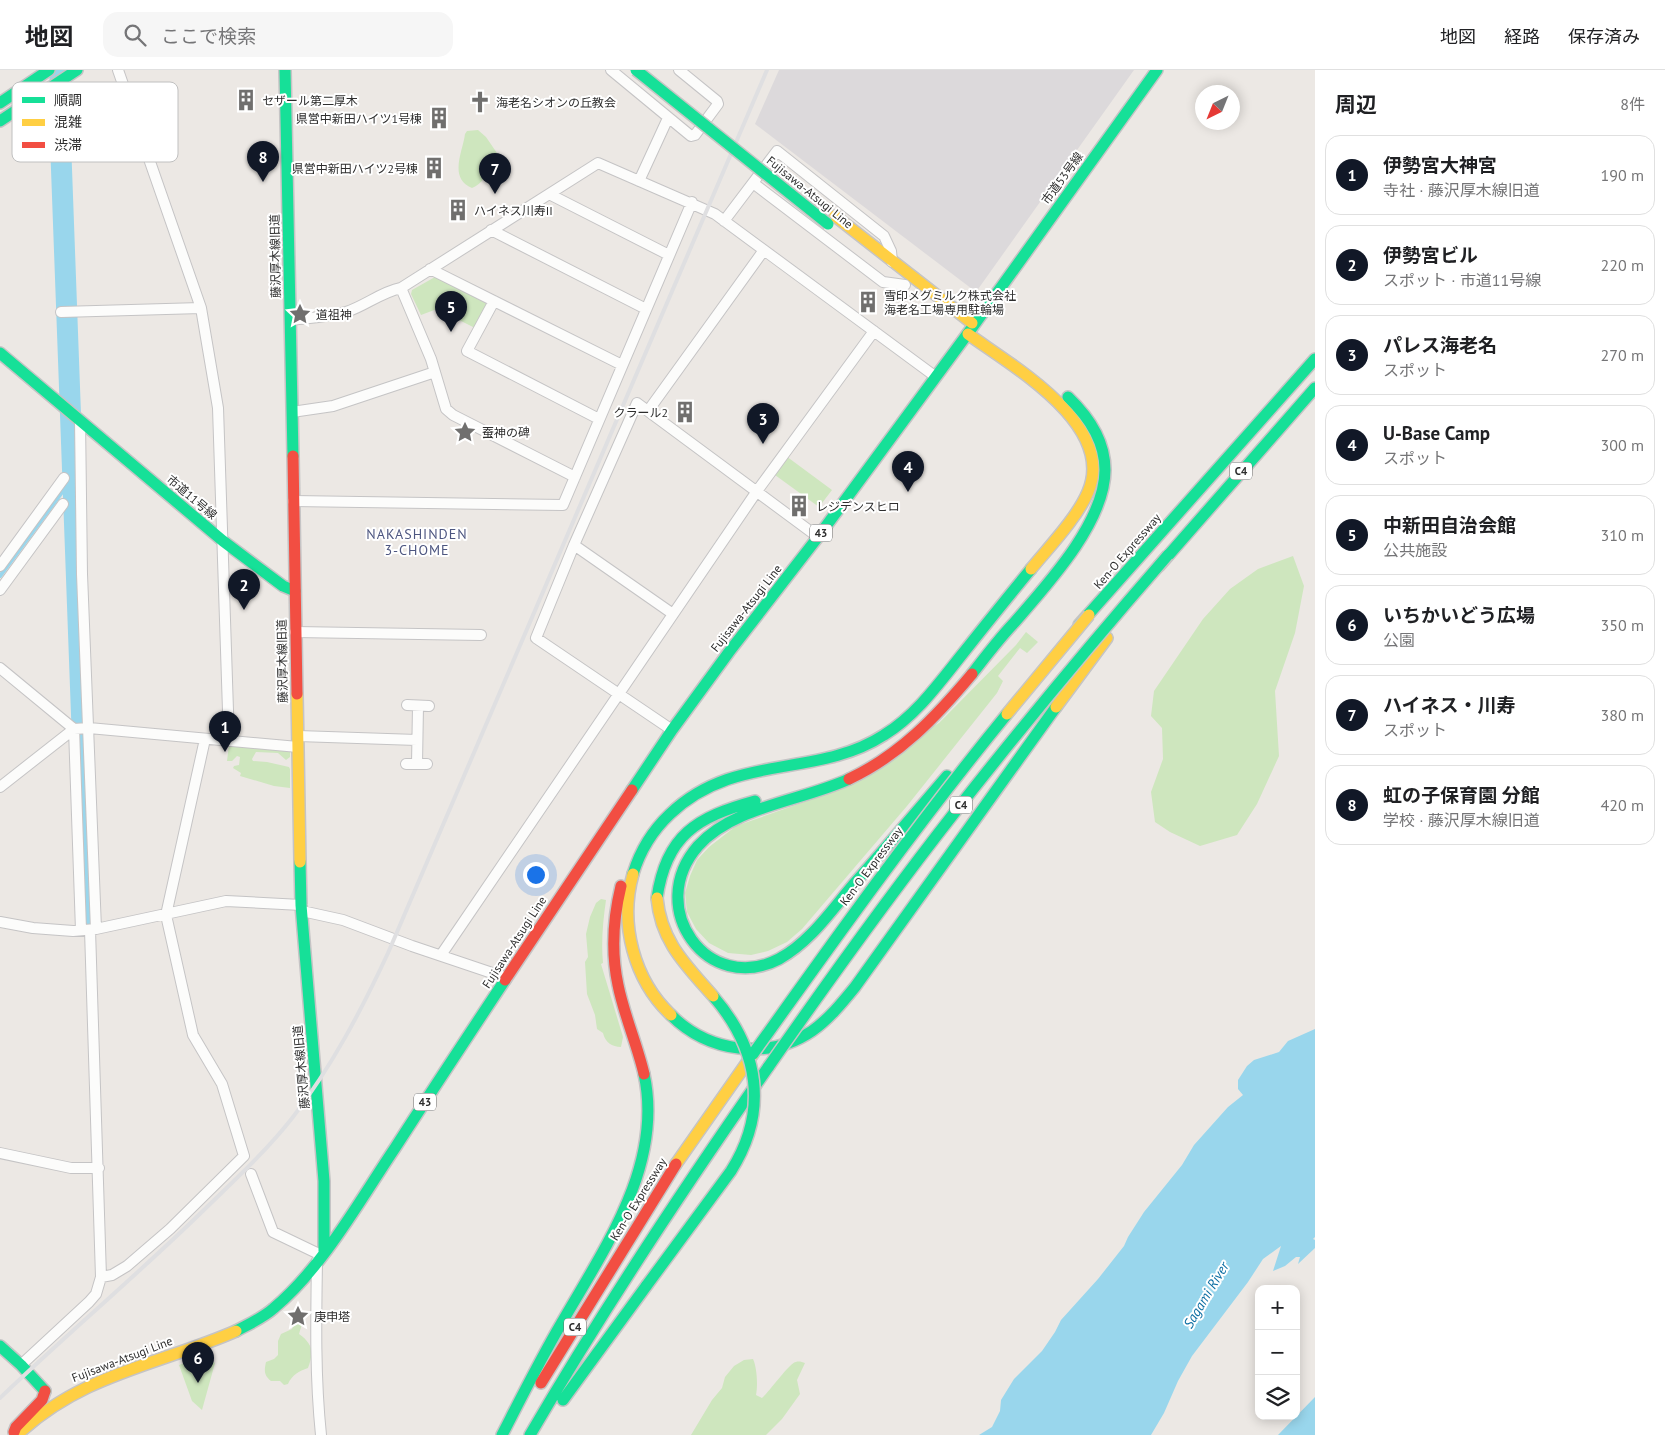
<!DOCTYPE html>
<html lang="ja">
<meta charset="utf-8">
<style>
body{margin:0;font-family:"PT Sans","Noto Sans JP",sans-serif;background:#f6f6f6;color:#202124}
.controls{position:absolute;right:15px;bottom:15px;display:grid;overflow:hidden;border-radius:10px;box-shadow:0 2px 12px #0003}
.controls button{width:45px;height:45px;display:grid;place-items:center;padding:0;border:0;border-bottom:1px solid #e0e0e0;background:#fff;color:#202124;font:25px sans-serif}
.compass{position:absolute;left:1195px;top:15px;width:45px;height:45px;border-radius:50%;background:#fff;box-shadow:0 2px 12px #0003;rotate:223deg}
.you{position:absolute;left:535px;top:804px;width:18px;height:18px;margin:-12px;border:4px solid #fff;border-radius:50%;background:#1a73e8;box-shadow:0 0 0 8px #1a73e833}
.badge{display:grid;place-items:center;width:32px;height:32px;border-radius:50%;background:#111827;color:#fff;font-size:16px;font-weight:700}
.pin{position:absolute;translate:-50% -41px;filter:drop-shadow(0 1px 2px #0008)}
.pin::after{content:'';position:absolute;top:26px;width:18px;height:15px;background:inherit;clip-path:polygon(0 0,100% 0,50% 100%)}
.list{margin:0;padding:0;list-style:none}
h2{display:flex;justify-content:space-between;align-items:center;height:65px;margin:0;padding:0 20px;font-size:21px}
h2 small{font-size:16px;font-weight:400;color:#757577}
.list li{display:grid;grid-template-columns:32px 1fr auto;gap:15px;align-items:center;box-sizing:border-box;height:80px;margin:0 10px 10px;padding:0 10px;border:1px solid #e0e0e0;border-radius:15px}
.list b{display:block;font-size:19px;white-space:nowrap}
.list p{margin:0;font-size:16px;white-space:nowrap;color:#757577}
.list em{font-size:16px;font-style:normal;color:#757577}
.icon{flex:none;width:28px;height:28px;fill:none;stroke:currentColor;stroke-width:2;stroke-linecap:round;stroke-linejoin:round}
.map{position:relative;flex:none;width:1315px;height:1365px;overflow:hidden}
header{display:flex;align-items:center;gap:30px;box-sizing:border-box;height:70px;padding:0 25px;background:#fff;border-bottom:1px solid #e0e0e0}
header strong{font-size:24px}
nav{display:flex;gap:28px;margin-inline-start:auto;font-size:18px}
.search{width:350px;height:45px;background:#f6f6f6;display:flex;align-items:center;gap:12px;box-sizing:border-box;padding:0 18px;border-radius:15px;color:#757577;font-size:19px}
main{display:flex}
aside{flex:1;background:#fff}
.map>svg:first-child{display:block}
.industrial{fill:#dcd9db}
.green{fill:#cee6be}
.water{fill:#99d6ec}
.lines{fill:none;stroke-linecap:round;stroke-linejoin:round}
.stream{stroke:#99d6ec;stroke-width:4}
.river{stroke:#99d6ec;stroke-width:21}
.street-casing{stroke:#c5c4c5;stroke-width:12}
.fast-casing{stroke:#c5c4c5;stroke-width:14}
.slow-casing{stroke:#c5c4c5;stroke-width:14}
.jam-casing{stroke:#c5c4c5;stroke-width:14}
.street{stroke:#fcfcfb;stroke-width:10}
.fast{stroke:#16e098;stroke-width:11}
.slow{stroke:#ffcf43;stroke-width:11}
.jam{stroke:#f24e42;stroke-width:11}
.rail{stroke:#dfdfe1;stroke-width:4}
.fast-bridge-casing{stroke:#c6c5c4;stroke-width:14;stroke-linecap:butt}
.slow-bridge-casing{stroke:#c6c5c4;stroke-width:14;stroke-linecap:butt}
.fast-bridge{stroke:#16e098;stroke-width:11}
.slow-bridge{stroke:#ffcf43;stroke-width:11}
.labels{text-anchor:middle;dominant-baseline:central;stroke-width:4;stroke-linejoin:round;paint-order:stroke}
.shield{fill:#fff;stroke:#6d6d6d;stroke-width:1}
.shield-label{font-size:11px;font-weight:bold;fill:#2e2e2e}
.poi-label{font-size:12px;fill:#2e2e2e;stroke:#fff;text-anchor:start}
.street-label{font-size:12px;fill:#2e2e2e;stroke:#fff}
.neighbourhood-label{font-size:14px;letter-spacing:1px;fill:#4d5680;stroke:#fff}
.water-label{font-size:14px;font-style:italic;fill:#0d6fa3;stroke:#fff}
.key{fill:#fff;stroke:#c0c0c0;stroke-width:1}
.key-label{font-size:14px;fill:#2e2e2e}
</style>
<header>
<strong>地図</strong>
<div class="search"><svg class="icon" aria-label="search" viewBox="0 0 24 24"><circle cx="10" cy="10" r="6"/><path d="M15 15l6 6"/></svg>ここで検索</div>
<nav><a>地図</a><a>経路</a><a>保存済み</a></nav>
</header>
<main>
<div class="map">
<svg width="1315" height="1365" viewBox="0 0 1315 1365">
<rect width="100%" height="100%" fill="#ece8e4"/>
<path class="industrial" d="M 779,0 L 1134,0 L 976,222 L 755,54 Z"/>
<path class="green" d="M 478,60 L 486,67 L 499,86 L 490,93 C 488,104 482,114 472,118 C 448,108 463,81 465,64 L 467,61 Z
M 435,207 L 486,233 L 487,235 L 475,258 L 437,239 L 421,245 L 411,224 L 412,220 Z
M 786,386 L 832,420 L 819,437 L 775,405 L 774,402 Z
M 1293,486 L 1304,516 L 1295,563 L 1275,621 L 1279,686 L 1257,734 L 1237,765 L 1200,776 L 1170,762 L 1155,752 L 1151,722 L 1163,689 L 1162,658 L 1151,646 L 1154,621 L 1203,549 L 1230,519 L 1258,499 Z
M 1026,562 L 1038,572 L 1027,583 L 1020,578 L 998,606 L 1003,611 L 997,623 L 907,736 L 802,859 L 787,872 L 768,881 L 751,885 L 728,883 L 709,873 L 696,859 L 687,842 L 685,823 L 690,806 L 697,790 L 709,777 L 736,756 L 810,730 L 939,653 L 1016,575 Z
M 229,675 L 290,681 L 290,687 L 286,690 L 278,683 L 256,682 L 252,689 L 253,691 L 267,692 L 289,697 L 290,699 L 290,718 L 274,716 L 240,706 L 241,703 L 233,698 L 234,696 L 239,695 L 240,687 L 237,686 L 232,691 L 227,691 Z
M 601,829 L 606,830 C 603,851 601,872 603,893 L 601,894 L 623,967 L 621,977 C 612,977 605,972 603,963 L 597,959 L 595,945 L 587,924 L 585,892 L 588,887 L 586,864 L 590,847 L 596,833 Z
M 301,1250 L 302,1254 L 299,1264 C 313,1274 314,1282 308,1298 C 299,1301 292,1305 288,1314 L 284,1315 L 280,1311 L 271,1311 C 264,1305 264,1301 266,1292 L 274,1289 L 278,1285 L 278,1271 L 281,1264 L 292,1259 L 295,1251 Z
M 203,1286 L 215,1293 L 202,1340 L 192,1331 L 179,1295 Z
M 753,1289 C 757,1297 758,1316 756,1325 L 762,1328 C 770,1321 790,1292 796,1292 C 799,1291 802,1292 805,1293 L 797,1310 L 800,1324 L 782,1349 L 766,1365 L 691,1365 L 712,1330 L 722,1318 L 725,1307 L 734,1296 L 744,1290 Z"/>
<path class="water" d="M 1315,959 L 1315,1167 L 1313,1169 L 1315,1170 L 1315,1178 L 1298,1194 L 1300,1187 L 1296,1187 L 1285,1196 L 1273,1201 L 1281,1176 L 1263,1189 L 1248,1212 L 1192,1286 L 1178,1311 L 1164,1343 L 1151,1365 L 979,1365 L 992,1357 L 1000,1341 L 1001,1330 L 1014,1309 L 1042,1281 L 1055,1262 L 1061,1250 L 1098,1209 L 1124,1176 L 1128,1167 L 1144,1142 L 1182,1095 L 1194,1075 L 1228,1037 L 1243,1025 L 1238,1019 L 1238,1010 L 1247,996 L 1254,990 L 1279,982 L 1288,971 Z
M 1315,1327 L 1315,1365 L 1278,1365 Z"/>
<g class="lines">
<path class="stream" d="M 0,506 L 74,406"/>
<path class="river" d="M 60,0 L 60,58 L 89,849"/>
<g class="street-casing">
<path id="street" d="M 118,0 L 201,238 L 218,338 L 229,671
M 611,0 L 691,66 L 695,65 L 718,34 L 717,31 L 679,0
M 639,111 L 668,48
M 753,113 L 883,212 L 905,215
M 549,124 L 669,185
M 724,151 L 777,81 L 884,166 L 891,181 L 892,192
M 491,160 L 646,239
M 430,199 L 622,295
M 401,218 L 431,289 L 446,339 L 453,345 L 575,407
M 494,231 L 467,281 L 599,349
M 61,242 L 201,238
M 291,250 C 309,248 328,247 346,242 C 365,236 381,222 401,218 L 598,93 L 715,144 L 936,307
M 648,341 L 764,180
M 292,342 L 333,336 L 435,302
M 80,350 L 82,504 L 96,859
M 293,431 L 563,435 L 692,132
M 574,475 L 673,544
M 0,496 L 64,408
M 0,520 L 63,434
M 295,562 L 481,565
M 0,598 L 74,659 L 89,658 L 298,677
M 407,635 L 429,636
M 74,659 L 81,860
M 672,660 L 536,568 L 574,475 L 637,333 L 818,467
M 298,666 L 417,670
M 406,694 L 427,694
M 417,694 L 418,636
M 0,717 L 74,659
M 302,841 L 343,850 L 412,876 L 507,908
M 0,852 L 33,858 L 73,861 L 96,859 L 226,831 L 301,835
M 441,885 L 757,421 L 874,261
M 0,1083 L 71,1098 L 99,1098
M 251,1104 L 273,1162 L 321,1185
M 317,1191 C 316,1250 315,1307 321,1365
M 101,1207 L 112,1205 L 127,1196 L 170,1159 L 244,1086 L 222,1014 L 193,965 L 166,845 L 205,669
M 21,1295 L 89,1232 L 96,1224 L 101,1207 L 90,860"/>
</g>
<g class="fast-casing">
<path id="fast" d="M 285,0 L 293,386
M 0,33 L 49,0
M 0,51 L 77,0
M 974,255 L 1157,0
M 0,283 L 223,471 L 283,516 L 295,521
M 1159,496 L 1315,318
M 1079,555 L 1315,289
M 972,604 C 985,587 998,570 1013,554 C 1046,516 1105,453 1105,400 C 1105,371 1088,346 1068,327
M 849,709 C 802,731 734,736 698,776 C 644,838 708,926 779,889 C 810,872 831,841 853,815 C 885,779 916,742 947,706
M 632,720 L 672,660 L 729,582 L 818,467 L 974,255 L 972,253
M 300,792 L 301,835 L 324,1111 L 324,1181
M 633,804 C 640,781 653,760 670,744 C 735,682 816,709 884,665 C 915,646 937,616 960,587 C 983,558 1007,528 1031,499
M 657,828 C 666,765 697,747 755,731
M 671,945 C 708,982 768,991 812,961 C 829,949 842,933 855,917 L 1056,637
M 236,1261 C 249,1254 263,1248 274,1238 C 323,1197 360,1130 395,1078 C 431,1022 468,966 505,910
M 0,1276 L 21,1295 L 45,1321
M 563,1330 L 647,1215
M 502,1365 C 521,1328 540,1290 561,1254 C 604,1179 664,1095 644,1004
M 530,1365 C 604,1238 685,1116 769,996"/>
</g>
<g class="slow-casing">
<path id="slow" d="M 835,146 L 972,253
M 968,264 C 1012,296 1117,355 1088,422 C 1077,448 1049,477 1031,499
M 297,624 L 300,792
M 1056,637 L 1107,568
M 633,804 C 619,854 634,910 671,945
M 676,1094 L 753,984
M 17,1365 C 81,1304 158,1295 236,1261"/>
</g>
<g class="jam-casing">
<path id="jam" d="M 293,386 L 297,624
M 849,709 C 900,685 936,647 972,604
M 621,816 C 613,849 611,882 618,915 C 624,945 637,974 644,1004
M 505,910 L 632,720
M 541,1313 L 676,1094
M 14,1362 L 16,1357 L 42,1330 L 45,1321"/>
</g>
<use href="#street" class="street"/>
<use href="#fast" class="fast"/>
<use href="#slow" class="slow"/>
<use href="#jam" class="jam"/>
<path class="rail" d="M 0,1328 C 69,1262 142,1201 209,1135 C 238,1107 268,1079 293,1047 C 332,996 361,941 388,883 L 767,0"/>
<g class="fast-bridge-casing">
<path id="fast-bridge" d="M 636,0 L 828,154
M 753,984 C 835,869 917,754 1007,644
M 769,996 C 829,910 890,825 955,742 C 1024,654 1095,569 1168,485
M 647,1215 L 731,1101 C 769,1041 759,979 713,926"/>
</g>
<g class="slow-bridge-casing">
<path id="slow-bridge" d="M 1007,644 L 1089,545
M 657,828 C 661,872 686,895 713,926"/>
</g>
<use href="#fast-bridge" class="fast-bridge"/>
<use href="#slow-bridge" class="slow-bridge"/>
</g>
<defs>
<g id="building-bare" transform="scale(1.725)"><path d="M-4-6H4V6H1V3H-1V6H-4ZM-2.5-4.3h1.7v1.8h-1.7ZM.8-4.3h1.7v1.8H.8ZM-2.5-1h1.7V.8h-1.7ZM.8-1h1.7V.8H.8Z" fill="#706f6e" stroke="#fff" stroke-width="2.5" paint-order="stroke"/></g>
<g id="church-bare" transform="scale(1.725)"><path d="M-1.2-6h2.4v3.5h3.3v2.4h-3.3V6h-2.4V-.1h-3.3v-2.4h3.3Z" fill="#706f6e" stroke="#fff" stroke-width="2.5" paint-order="stroke"/></g>
<g id="sight-bare" transform="scale(1.725)"><path d="M0-6L1.8-2.2L6-1.7L2.9 1.2L3.7 5.4L0 3.3L-3.7 5.4L-2.9 1.2L-6-1.7L-1.8-2.2Z" fill="#706f6e" stroke="#fff" stroke-width="2.5" paint-order="stroke"/></g>
</defs>
<g fill-rule="evenodd">
<use href="#building-bare" x="246" y="30"/>
<use href="#church-bare" x="480" y="32"/>
<use href="#building-bare" x="439" y="48"/>
<use href="#building-bare" x="434" y="98"/>
<use href="#building-bare" x="458" y="140"/>
<use href="#building-bare" x="868" y="232"/>
<use href="#sight-bare" x="300" y="244"/>
<use href="#building-bare" x="685" y="342"/>
<use href="#sight-bare" x="465" y="362"/>
<use href="#building-bare" x="799" y="436"/>
<use href="#sight-bare" x="298" y="1246"/>
</g>
<g class="labels">
<g class="shield">
<rect x="1230" y="392.5" width="22" height="17" rx="4"/>
<rect x="810" y="454.5" width="22" height="17" rx="4"/>
<rect x="950" y="726.5" width="22" height="17" rx="4"/>
<rect x="414" y="1023.5" width="22" height="17" rx="4"/>
<rect x="564" y="1248.5" width="22" height="17" rx="4"/>
</g>
<g class="shield-label">
<text x="1241" y="401">C4</text>
<text x="821" y="463">43</text>
<text x="961" y="735">C4</text>
<text x="425" y="1032">43</text>
<text x="575" y="1257">C4</text>
</g>
<g class="poi-label">
<text x="262" y="30">セザール第二厚木</text>
<text x="496" y="32">海老名シオンの丘教会</text>
<text x="422" y="48" text-anchor="end">県営中新田ハイツ1号棟</text>
<text x="418" y="98" text-anchor="end">県営中新田ハイツ2号棟</text>
<text x="474" y="140">ハイネス川寿II</text>
<text x="884" y="225">雪印メグミルク株式会社<tspan x="884" dy="14">海老名工場専用駐輪場</tspan></text>
<text x="316" y="244">道祖神</text>
<text x="668" y="342" text-anchor="end">クラール2</text>
<text x="482" y="362">蚕神の碑</text>
<text x="816" y="436">レジデンスヒロ</text>
<text x="314" y="1246">庚申塔</text>
</g>
<g class="street-label">
<text transform="translate(1062 108) rotate(-54)">市道53号線</text>
<text transform="translate(810 122) rotate(39)">Fujisawa-Atsugi Line</text>
<text transform="translate(275 186) rotate(-91)">藤沢厚木線旧道</text>
<text transform="translate(192 427) rotate(40)">市道11号線</text>
<text transform="translate(1127 481) rotate(-49)">Ken-O Expressway</text>
<text transform="translate(746 538) rotate(-52)">Fujisawa-Atsugi Line</text>
<text transform="translate(282 591) rotate(-91)">藤沢厚木線旧道</text>
<text transform="translate(871 796) rotate(-53)">Ken-O Expressway</text>
<text transform="translate(514 872) rotate(-57)">Fujisawa-Atsugi Line</text>
<text transform="translate(301 997) rotate(-95)">藤沢厚木線旧道</text>
<text transform="translate(638 1129) rotate(-58)">Ken-O Expressway</text>
<text transform="translate(122 1289) rotate(-21)">Fujisawa-Atsugi Line</text>
</g>
<g class="neighbourhood-label">
<text x="417" y="464">NAKASHINDEN<tspan x="417" dy="16">3-CHOME</tspan></text>
</g>
<g class="water-label">
<text transform="translate(1206 1225) rotate(-59)">Sagami River</text>
</g>
</g>
<rect x="12" y="12" width="166" height="80" rx="8" class="key"/>
<rect x="22" y="27" width="23" height="6" fill="#16e098"/>
<rect x="22" y="49" width="23" height="7" fill="#ffcf43"/>
<rect x="22" y="72" width="23" height="6" fill="#f24e42"/>
<g class="key-label">
<text x="54" y="35">順調</text>
<text x="54" y="57">混雑</text>
<text x="54" y="80">渋滞</text>
</g>
</svg>
<div class="controls">
<button>+</button>
<button>−</button>
<button><svg class="icon" aria-label="layers" viewBox="0 0 24 24"><path d="M12 4l9 5-9 5-9-5zM3 14l9 5 9-5"/></svg></button>
</div>
<svg class="compass" viewBox="-18 -18 36 36"><path d="M0-13l5 13h-10z" fill="#e53935"/><path d="M0 13l5-13h-10z" fill="#757577"/></svg>
<div class="you"></div>
<div class="pin badge" style="left:225px;top:682px">1</div>
<div class="pin badge" style="left:244px;top:540px">2</div>
<div class="pin badge" style="left:763px;top:374px">3</div>
<div class="pin badge" style="left:908px;top:422px">4</div>
<div class="pin badge" style="left:451px;top:262px">5</div>
<div class="pin badge" style="left:198px;top:1313px">6</div>
<div class="pin badge" style="left:495px;top:124px">7</div>
<div class="pin badge" style="left:263px;top:112px">8</div>
</div>
<aside>
<h2>周辺<small>8件</small></h2>
<ul class="list">
<li><span class="badge">1</span><div><b>伊勢宮大神宮</b><p>寺社 · 藤沢厚木線旧道</p></div><em>190 m</em></li>
<li><span class="badge">2</span><div><b>伊勢宮ビル</b><p>スポット · 市道11号線</p></div><em>220 m</em></li>
<li><span class="badge">3</span><div><b>パレス海老名</b><p>スポット</p></div><em>270 m</em></li>
<li><span class="badge">4</span><div><b>U-Base Camp</b><p>スポット</p></div><em>300 m</em></li>
<li><span class="badge">5</span><div><b>中新田自治会館</b><p>公共施設</p></div><em>310 m</em></li>
<li><span class="badge">6</span><div><b>いちかいどう広場</b><p>公園</p></div><em>350 m</em></li>
<li><span class="badge">7</span><div><b>ハイネス・川寿</b><p>スポット</p></div><em>380 m</em></li>
<li><span class="badge">8</span><div><b>虹の子保育園 分館</b><p>学校 · 藤沢厚木線旧道</p></div><em>420 m</em></li>
</ul>
</aside>
</main>
